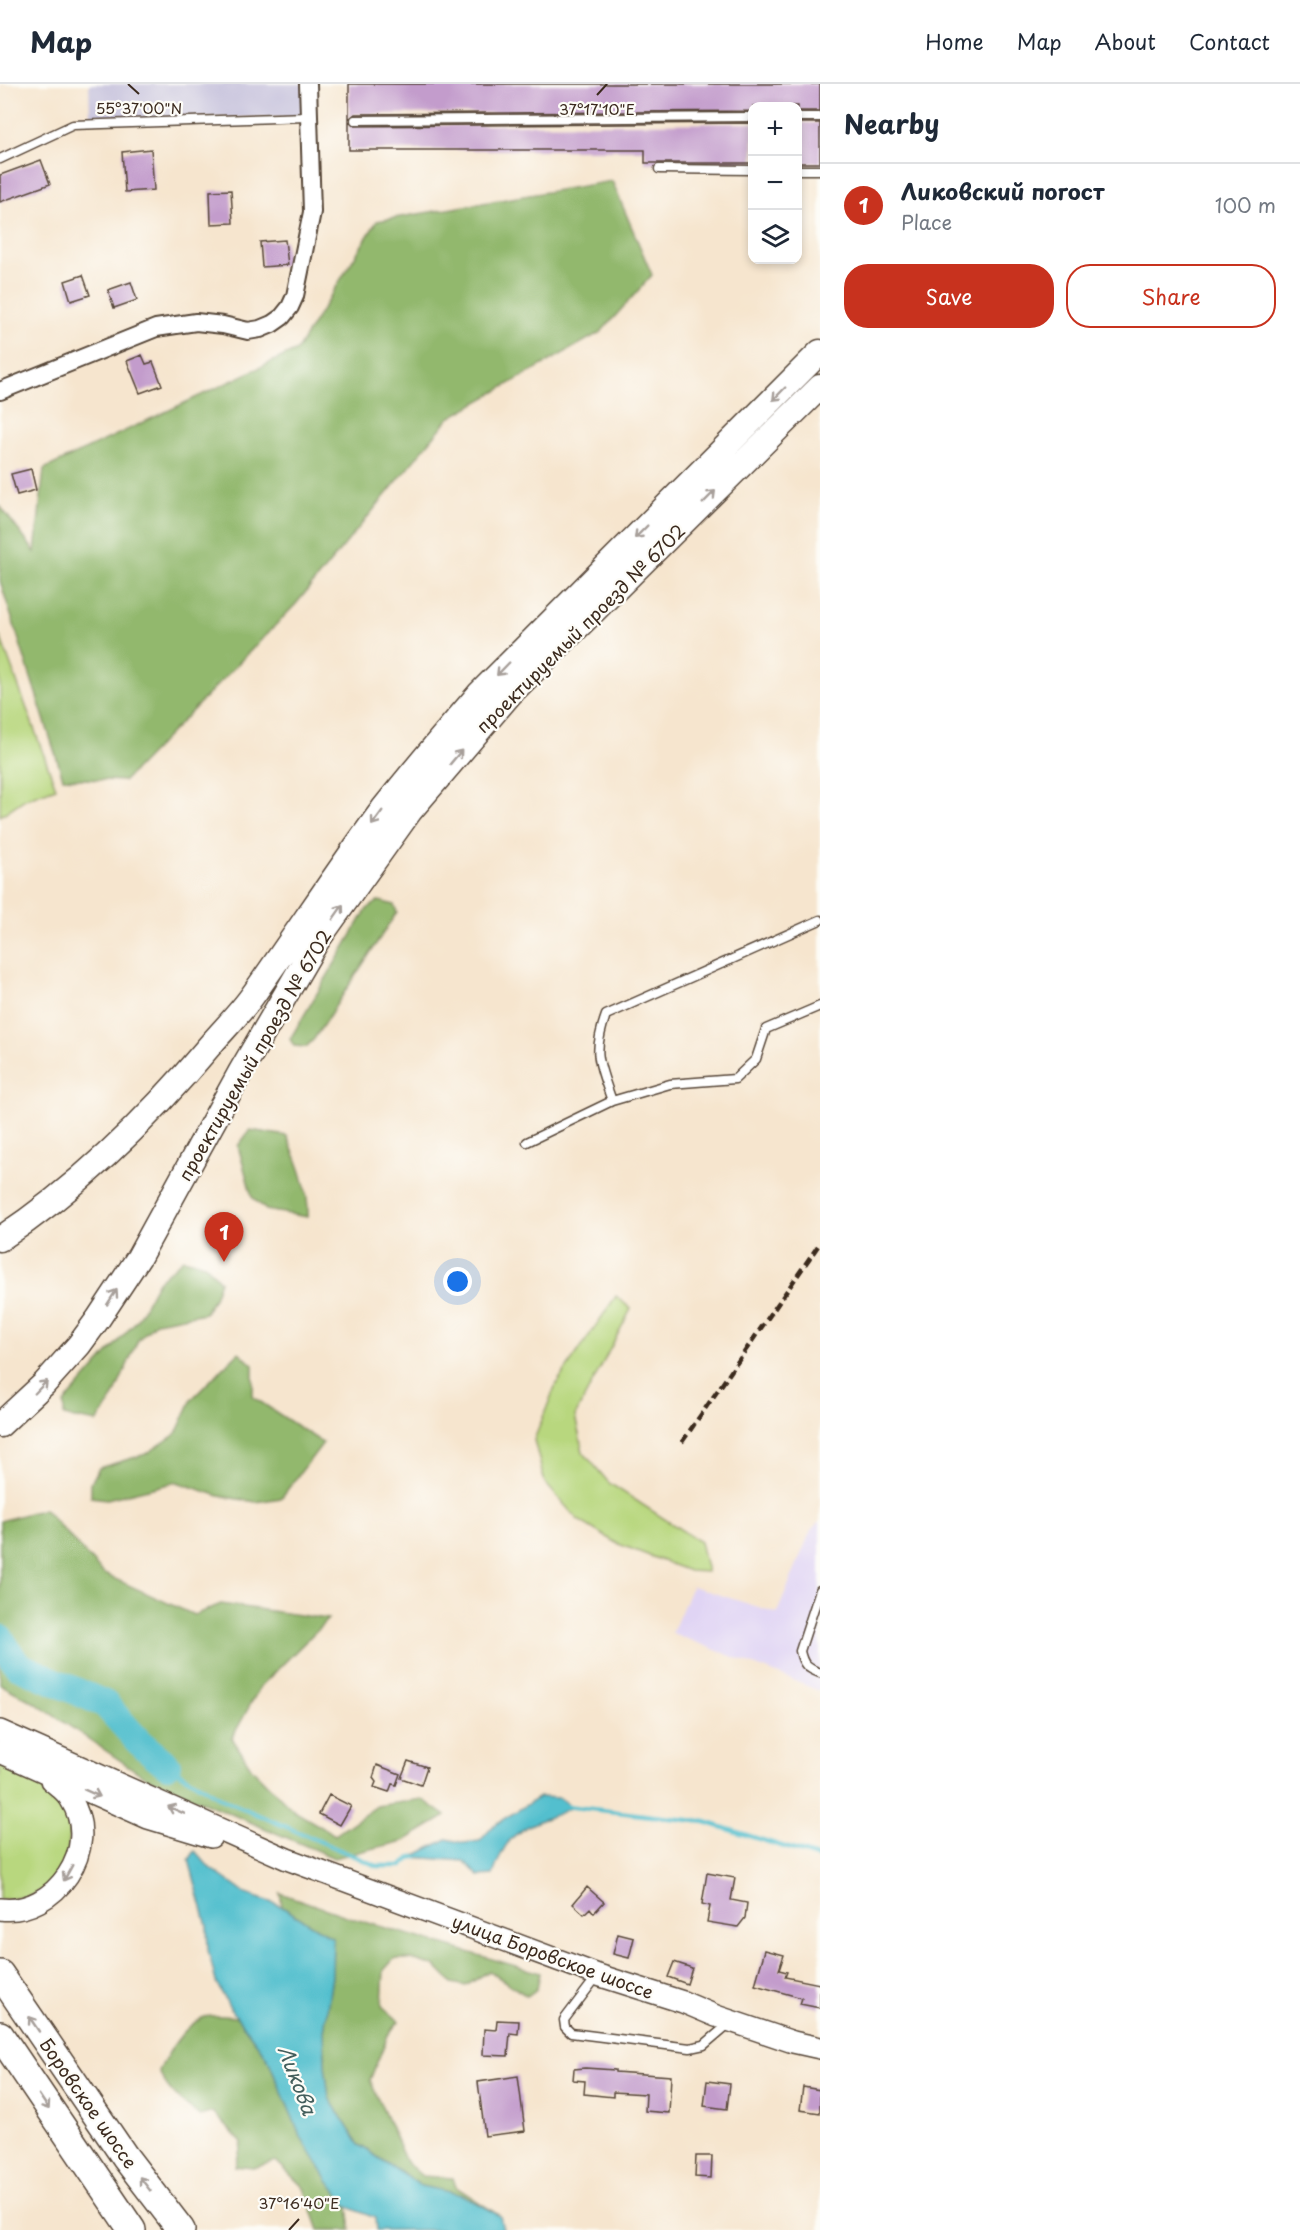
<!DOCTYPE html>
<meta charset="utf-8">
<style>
body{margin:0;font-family:"Playpen Sans",sans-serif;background:#f6f6f7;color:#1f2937}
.controls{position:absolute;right:18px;top:18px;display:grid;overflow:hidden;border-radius:12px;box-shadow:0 3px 9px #0003}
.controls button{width:54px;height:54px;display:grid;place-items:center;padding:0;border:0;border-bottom:2px solid #e0e1e3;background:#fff;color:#1f2937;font:30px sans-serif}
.you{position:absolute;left:458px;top:1198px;width:21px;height:21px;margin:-15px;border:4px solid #fff;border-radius:50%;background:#1a73e8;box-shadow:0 0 0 9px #1a73e833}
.badge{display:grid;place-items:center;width:39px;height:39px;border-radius:50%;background:#c8321e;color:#fff;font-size:20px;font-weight:700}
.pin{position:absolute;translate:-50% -50px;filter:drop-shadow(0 2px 3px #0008)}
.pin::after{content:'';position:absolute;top:32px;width:21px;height:18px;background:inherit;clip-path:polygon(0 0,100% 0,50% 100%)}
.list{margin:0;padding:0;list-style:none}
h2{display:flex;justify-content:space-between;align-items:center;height:78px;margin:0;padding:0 24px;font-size:26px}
h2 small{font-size:20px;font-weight:400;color:#747a83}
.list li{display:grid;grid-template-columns:39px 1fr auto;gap:18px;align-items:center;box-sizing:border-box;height:84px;padding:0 24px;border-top:2px solid #e0e1e3}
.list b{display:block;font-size:22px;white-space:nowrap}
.list p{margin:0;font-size:20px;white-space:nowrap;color:#747a83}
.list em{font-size:20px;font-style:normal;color:#747a83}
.actions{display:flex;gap:12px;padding:18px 24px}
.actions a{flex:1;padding:14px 0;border:2px solid #c8321e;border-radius:24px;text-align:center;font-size:21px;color:#c8321e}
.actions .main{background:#c8321e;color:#fff}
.icon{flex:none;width:33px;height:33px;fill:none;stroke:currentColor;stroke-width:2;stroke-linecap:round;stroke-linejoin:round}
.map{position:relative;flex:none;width:820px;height:2146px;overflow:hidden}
header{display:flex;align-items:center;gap:36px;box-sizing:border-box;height:84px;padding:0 30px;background:#fff;border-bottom:2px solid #e0e1e3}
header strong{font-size:28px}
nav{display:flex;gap:33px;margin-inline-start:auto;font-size:21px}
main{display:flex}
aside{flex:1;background:#fff}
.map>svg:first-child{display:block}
.built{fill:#e0d4f4}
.industrial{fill:#c4c0db}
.green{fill:#b8d77e;stroke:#7a804e;stroke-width:1.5}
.forest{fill:#92b86d;stroke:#667146;stroke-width:1.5}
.water{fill:#53bfce;stroke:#477476;stroke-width:1.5}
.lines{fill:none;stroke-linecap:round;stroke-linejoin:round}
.stream{stroke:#53bfce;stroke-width:4.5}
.river{stroke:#53bfce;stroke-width:28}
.building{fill:#c39ccc}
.service-casing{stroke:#574638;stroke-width:11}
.minor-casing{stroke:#574638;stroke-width:20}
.tertiary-casing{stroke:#574638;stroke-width:24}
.secondary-casing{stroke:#574638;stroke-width:27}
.primary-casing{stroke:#574638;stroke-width:30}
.service{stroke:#fff;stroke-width:8}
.minor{stroke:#fff;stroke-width:16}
.tertiary{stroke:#fff;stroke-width:21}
.secondary{stroke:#fff;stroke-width:24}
.primary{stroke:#fff;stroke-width:27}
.rail{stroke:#3b2a1e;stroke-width:4.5;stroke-dasharray:9 4.5;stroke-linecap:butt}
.oneway{stroke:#a79f9a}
.ticks{fill:none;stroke:#3b2a1e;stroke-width:2}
.labels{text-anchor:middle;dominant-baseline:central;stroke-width:4.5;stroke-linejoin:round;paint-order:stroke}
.street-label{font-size:18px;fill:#3b2a1e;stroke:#fdfcf7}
.water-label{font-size:20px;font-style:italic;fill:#435e5c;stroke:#fdfcf7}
.ticks-label{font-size:15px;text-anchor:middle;fill:#3b2a1e;stroke:#fdfcf7;stroke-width:4.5;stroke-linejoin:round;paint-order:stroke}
</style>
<header>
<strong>Map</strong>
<nav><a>Home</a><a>Map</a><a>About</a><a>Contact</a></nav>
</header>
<main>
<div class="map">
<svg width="820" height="2146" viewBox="0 0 820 2146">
<rect width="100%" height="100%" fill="#fdfcf7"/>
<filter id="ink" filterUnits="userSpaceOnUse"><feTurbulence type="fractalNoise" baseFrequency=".0167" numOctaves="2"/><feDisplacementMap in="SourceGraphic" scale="12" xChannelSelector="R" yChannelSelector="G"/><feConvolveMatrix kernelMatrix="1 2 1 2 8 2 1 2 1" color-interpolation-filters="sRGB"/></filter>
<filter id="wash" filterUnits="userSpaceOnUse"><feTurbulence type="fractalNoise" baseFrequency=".008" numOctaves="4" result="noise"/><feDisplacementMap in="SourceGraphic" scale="24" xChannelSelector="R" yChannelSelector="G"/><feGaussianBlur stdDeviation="1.35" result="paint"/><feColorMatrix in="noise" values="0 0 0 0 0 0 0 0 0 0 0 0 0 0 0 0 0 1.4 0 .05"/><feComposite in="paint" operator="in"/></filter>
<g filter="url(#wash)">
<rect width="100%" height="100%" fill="#f6e5ce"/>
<path class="built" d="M 820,1437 L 820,1607 L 672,1549 L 692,1502 L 777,1529 L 811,1446 Z"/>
<path class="industrial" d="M 89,0 L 311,0 L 313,33 L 90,35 Z"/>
<path class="green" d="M 0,552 L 56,704 L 25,715 L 0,732 Z
M 616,1212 L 631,1225 L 575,1332 L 583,1368 L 609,1399 L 700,1458 L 707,1488 L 689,1487 L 616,1459 L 578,1436 L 545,1399 L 534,1356 L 556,1300 Z
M 0,1678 C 15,1684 34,1690 46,1701 C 76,1727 78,1779 45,1804 C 32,1814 15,1814 0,1816 Z"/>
<path class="forest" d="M 612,97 L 652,191 L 601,248 L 449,334 L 296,520 L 124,697 L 63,694 L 0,497 L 0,422 L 35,468 L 44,385 L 297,266 L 377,137 Z
M 379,817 L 394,821 L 397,828 L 314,955 L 306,963 L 294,962 L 290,955 L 367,825 Z
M 250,1046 L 287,1052 C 298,1078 309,1104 308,1133 L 266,1126 L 252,1113 L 238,1062 Z
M 183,1175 L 205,1180 L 220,1197 L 214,1214 L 205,1229 L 156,1238 L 138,1256 L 113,1314 L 97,1338 L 64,1332 L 64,1319 L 137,1236 L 158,1197 Z
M 239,1268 L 253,1281 L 253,1313 L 323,1359 L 281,1414 L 256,1418 L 219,1412 L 177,1398 L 107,1415 L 91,1413 L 91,1399 L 99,1384 L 146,1370 L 176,1350 L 192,1315 Z
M 44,1425 L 104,1490 L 194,1531 L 221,1520 L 328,1535 L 260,1603 L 232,1654 L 252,1685 L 294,1727 L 335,1751 L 377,1722 L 422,1715 L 446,1732 L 404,1757 L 334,1774 L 145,1693 L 35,1619 L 0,1600 L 0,1437 Z
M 280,1809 L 355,1835 L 540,1889 L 537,1905 L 527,1912 L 489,1887 L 466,1902 L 452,1899 L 435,1882 L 411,1875 L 394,1875 L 384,1886 L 382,1922 L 399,1937 L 388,1951 L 370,1996 L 406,2078 L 422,2092 L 453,2094 L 456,2103 L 500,2132 L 462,2111 L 421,2102 L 359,2061 L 329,2014 L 325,1982 L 324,1947 L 332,1892 L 333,1854 L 282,1823 Z
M 222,1932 L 237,1933 L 267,1973 L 301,2053 L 348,2123 L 351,2146 L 319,2146 L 304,2104 L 276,2077 L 253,2084 L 235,2082 L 242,2059 L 213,2028 L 200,2032 C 183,2020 167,2007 159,1987 C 169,1967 182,1944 202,1934 C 207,1931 216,1932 222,1932 Z"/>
<path class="water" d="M 539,1713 L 560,1714 L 571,1723 C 561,1730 552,1732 541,1736 C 510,1749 503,1761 493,1791 L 479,1792 L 464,1777 L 412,1773 L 447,1755 L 464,1759 L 480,1757 L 494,1741 Z
M 195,1767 L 210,1784 L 246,1810 L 279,1821 L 333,1854 L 332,1892 L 324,1947 L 325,1982 L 329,2014 L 359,2061 L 421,2102 L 462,2111 L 500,2132 L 503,2146 L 376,2146 L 375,2134 L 348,2123 L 328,2097 L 301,2053 L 267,1973 L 230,1924 L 216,1898 L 208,1866 L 207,1842 L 189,1776 Z"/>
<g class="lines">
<path class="stream" d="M 167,1681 L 224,1716 L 377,1782 L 402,1782 L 412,1773 L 417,1773
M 565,1722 L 705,1738 L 820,1774"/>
<path class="river" d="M 0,1554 L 17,1581 L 105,1620 L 139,1658 L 167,1681"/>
</g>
<g id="blocks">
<path class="building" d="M 349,0 L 820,0 L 820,27 L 798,27 L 798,22 L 753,22 L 753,27 L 355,30 L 349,35 Z
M 349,37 L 355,42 L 753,39 L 753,79 L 645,79 L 645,66 L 349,66 Z
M 798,39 L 820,39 L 820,79 L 798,79 Z
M 151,65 L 154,106 L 125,108 L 122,68 Z
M 41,76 L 50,100 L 0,118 L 0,91 Z
M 231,106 L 233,139 L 211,140 L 210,107 Z
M 285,156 L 288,181 L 262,183 L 260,158 Z
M 83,191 L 90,211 L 71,217 L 65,197 Z
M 131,198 L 137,216 L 114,224 L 108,206 Z
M 142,271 L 146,280 L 153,278 L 162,301 L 140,309 L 127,277 Z
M 31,385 L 36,406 L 17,411 L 11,390 Z
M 408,1677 L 427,1683 L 421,1701 L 401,1694 Z
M 377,1681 L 400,1690 L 396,1701 L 392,1700 L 389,1708 L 374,1703 L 376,1698 L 373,1694 Z
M 329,1711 L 351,1722 L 340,1741 L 319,1730 Z
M 707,1789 L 735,1794 L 731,1816 L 747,1819 L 745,1834 L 738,1843 L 707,1838 L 710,1822 L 702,1820 Z
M 587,1803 L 604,1818 L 594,1829 L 590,1824 L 584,1830 L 573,1820 Z
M 618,1850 L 634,1854 L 629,1874 L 613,1870 Z
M 765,1866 L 784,1871 L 779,1886 L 787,1888 L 785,1893 L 820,1900 L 820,1924 L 800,1920 L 802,1914 L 755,1901 Z
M 674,1878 L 692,1884 L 687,1900 L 668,1893 Z
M 497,1936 L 519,1937 L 518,1950 L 510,1949 L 508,1972 L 483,1971 L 484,1945 L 496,1946 Z
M 585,1984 L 615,1986 L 615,1988 L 671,1992 L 669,2029 L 645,2027 L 646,2010 L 613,2008 L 613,2013 L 584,2010 L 585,1997 L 573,1996 L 574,1985 Z
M 518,1992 L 525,2047 L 485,2052 L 478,1998 Z
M 707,1997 L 730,2000 L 727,2025 L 704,2022 Z
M 803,2003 L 820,2006 L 820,2029 L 800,2026 Z
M 696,2072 L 712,2072 L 711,2094 L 695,2093 Z"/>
</g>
</g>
<g filter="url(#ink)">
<use href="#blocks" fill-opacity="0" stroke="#574638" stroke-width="1.5"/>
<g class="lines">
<g class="service-casing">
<path id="service" d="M 798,33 L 820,33
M 355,36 L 752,33
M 0,75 L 73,41 L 307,33
M 659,85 L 752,86
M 798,86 L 820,86
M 612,1017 C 599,979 592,970 606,931 L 820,836
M 527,1058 L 612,1017 L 670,1000 L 735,995 L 756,975 L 766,945 L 820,922
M 820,1506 L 800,1567 C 803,1581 807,1584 820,1589
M 598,1891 L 564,1936 L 565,1943 L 571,1949 L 690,1964 L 704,1961 L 731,1938"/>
</g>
<g class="minor-casing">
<path id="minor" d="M 0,307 L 156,244 L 196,238 L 223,241 L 248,247 L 260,245 L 272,240 L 282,233 L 290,223 L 295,212 L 312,128 L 308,0"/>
</g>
<g class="tertiary-casing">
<path id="tertiary" d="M 0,1647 L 287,1775 L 598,1891 L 683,1918 L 716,1932 L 793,1958 L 820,1964
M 0,1668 L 148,1734 L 211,1753
M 0,1825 C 55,1832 102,1764 71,1716 C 67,1708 58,1702 51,1696"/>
</g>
<g class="secondary-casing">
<path id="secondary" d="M 0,1155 C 81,1102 150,1033 212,959 C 226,943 241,928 253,911 C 297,849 338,786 383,725 C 414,686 446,648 479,610 L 820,268
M 0,1341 L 44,1300 L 79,1261 L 98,1235 L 139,1173 L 241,987 L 317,857 L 410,727 L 510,610 L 820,303"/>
</g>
<g class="primary-casing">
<path id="primary" d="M 0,1890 L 125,2073 L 181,2146
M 0,1951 L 132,2146"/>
</g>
<use href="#service" class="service"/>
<use href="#minor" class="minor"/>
<use href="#tertiary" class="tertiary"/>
<use href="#secondary" class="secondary"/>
<use href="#primary" class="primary"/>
<path class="rail" d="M 682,1358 L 820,1159"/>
</g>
<defs><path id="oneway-shaft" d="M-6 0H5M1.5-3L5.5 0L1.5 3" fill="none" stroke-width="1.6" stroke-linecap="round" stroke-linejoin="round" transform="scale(1.5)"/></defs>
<g class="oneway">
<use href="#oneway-shaft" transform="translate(779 310) rotate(134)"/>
<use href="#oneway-shaft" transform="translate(709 413) rotate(-45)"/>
<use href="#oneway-shaft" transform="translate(641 448) rotate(135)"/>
<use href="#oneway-shaft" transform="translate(503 585) rotate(134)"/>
<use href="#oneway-shaft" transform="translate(456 673) rotate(-50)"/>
<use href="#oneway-shaft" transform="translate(377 734) rotate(126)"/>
<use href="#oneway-shaft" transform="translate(338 828) rotate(-55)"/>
<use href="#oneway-shaft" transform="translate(112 1213) rotate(-57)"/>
<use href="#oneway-shaft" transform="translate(41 1303) rotate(-46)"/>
<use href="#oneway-shaft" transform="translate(92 1709) rotate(24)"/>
<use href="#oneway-shaft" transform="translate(176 1726) rotate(-156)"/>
<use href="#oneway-shaft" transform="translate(68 1789) rotate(119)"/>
<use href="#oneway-shaft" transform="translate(34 1940) rotate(-124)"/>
<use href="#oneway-shaft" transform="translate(44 2018) rotate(56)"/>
<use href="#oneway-shaft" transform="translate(145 2100) rotate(-128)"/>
</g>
</g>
<path class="ticks" d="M 128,0 L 139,10M 597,11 L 607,0M 289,2146 L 299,2135"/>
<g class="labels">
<g class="street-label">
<text transform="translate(580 544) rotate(-45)">проектируемый проезд № 6702</text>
<text transform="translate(254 971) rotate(-60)">проектируемый проезд № 6702</text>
<text transform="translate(553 1872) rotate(20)">улица Боровское шоссе</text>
<text transform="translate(89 2019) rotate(55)">Боровское шоссе</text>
</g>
<g class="water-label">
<text transform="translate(298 1996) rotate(69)">Ликова</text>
</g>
</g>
<g class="ticks-label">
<text x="139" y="30">55°37'00"N</text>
<text x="597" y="31">37°17'10"E</text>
<text x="299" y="2125">37°16'40"E</text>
</g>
</svg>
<div class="controls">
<button>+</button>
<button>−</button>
<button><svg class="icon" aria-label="layers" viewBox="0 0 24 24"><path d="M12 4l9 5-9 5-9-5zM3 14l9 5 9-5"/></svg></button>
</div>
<div class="you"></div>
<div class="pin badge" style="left:224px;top:1178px">1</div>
</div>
<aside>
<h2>Nearby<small></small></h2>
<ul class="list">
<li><span class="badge">1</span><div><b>Ликовский погост</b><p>Place</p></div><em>100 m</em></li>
</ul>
<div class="actions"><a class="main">Save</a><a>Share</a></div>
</aside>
</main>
